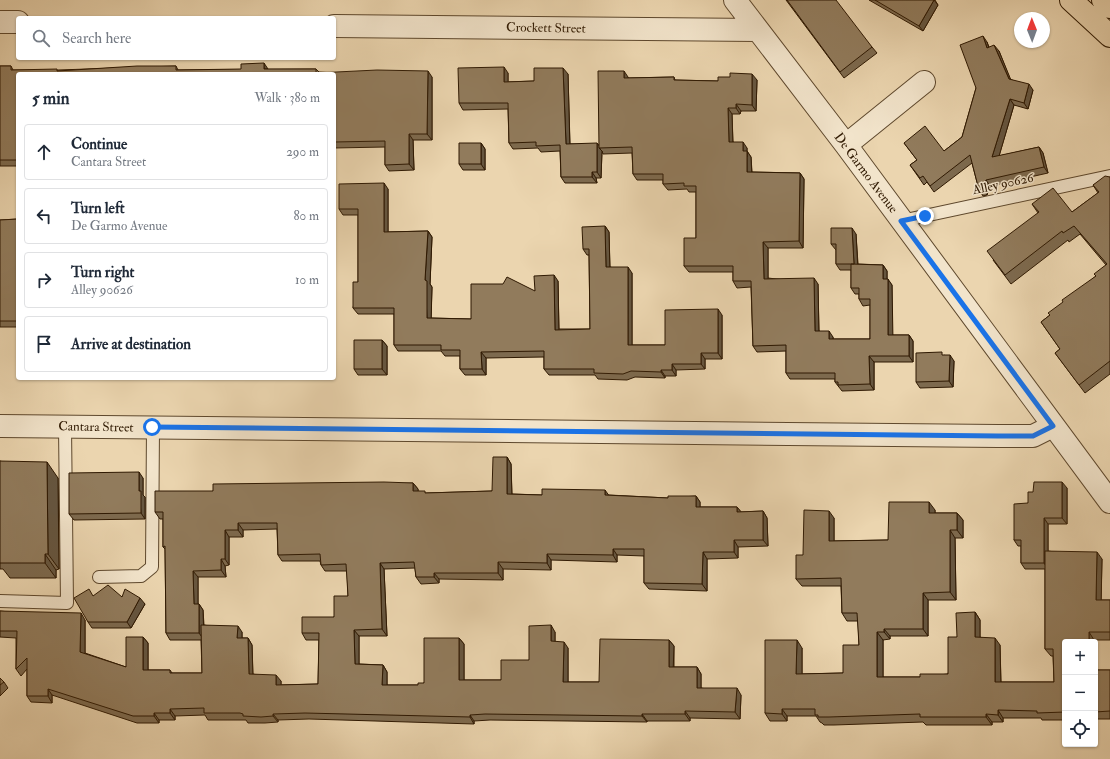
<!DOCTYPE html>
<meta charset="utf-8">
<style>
body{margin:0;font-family:"IM FELL Double Pica",serif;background:#f6f6f7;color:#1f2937}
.controls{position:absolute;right:12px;bottom:12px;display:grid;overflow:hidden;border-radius:4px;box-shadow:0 1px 3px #0004}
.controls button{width:36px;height:36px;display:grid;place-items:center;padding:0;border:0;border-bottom:1px solid #e0e1e3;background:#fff;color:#1f2937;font:20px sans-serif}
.compass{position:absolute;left:1014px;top:12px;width:36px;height:36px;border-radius:50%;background:#fff;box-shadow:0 1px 3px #0004;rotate:359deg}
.stop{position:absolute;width:12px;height:12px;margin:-9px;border:3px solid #1a73e8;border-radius:50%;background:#fff}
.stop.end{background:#1a73e8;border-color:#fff;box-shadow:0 1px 4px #0008}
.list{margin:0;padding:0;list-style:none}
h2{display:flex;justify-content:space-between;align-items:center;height:52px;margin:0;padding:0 16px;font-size:17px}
h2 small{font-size:13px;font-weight:400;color:#747a83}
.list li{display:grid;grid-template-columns:26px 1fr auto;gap:12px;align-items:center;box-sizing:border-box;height:56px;margin:0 8px 8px;padding:0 8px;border:1px solid #e0e1e3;border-radius:4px}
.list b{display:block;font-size:15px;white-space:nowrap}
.list p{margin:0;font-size:13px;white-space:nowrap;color:#747a83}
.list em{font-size:13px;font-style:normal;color:#747a83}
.icon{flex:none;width:22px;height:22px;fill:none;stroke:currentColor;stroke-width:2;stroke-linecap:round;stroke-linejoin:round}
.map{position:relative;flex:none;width:1110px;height:759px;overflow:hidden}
.search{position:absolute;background:#fff;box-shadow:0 1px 3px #0004;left:16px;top:16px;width:320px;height:44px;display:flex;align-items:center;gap:10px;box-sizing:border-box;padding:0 14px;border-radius:4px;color:#747a83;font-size:15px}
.panel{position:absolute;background:#fff;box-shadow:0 1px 3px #0004;left:16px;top:72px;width:320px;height:308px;border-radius:4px}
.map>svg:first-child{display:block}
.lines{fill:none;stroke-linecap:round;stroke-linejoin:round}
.service-casing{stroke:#5e482d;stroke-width:14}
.minor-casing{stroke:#5e482d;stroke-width:24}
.motorway-casing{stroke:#2f1902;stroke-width:24}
.service{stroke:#f2e4cb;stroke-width:12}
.minor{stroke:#f2e4cb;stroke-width:22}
.motorway{stroke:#ebd5af;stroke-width:22}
.wall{fill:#7d6a4f;stroke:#2f1902;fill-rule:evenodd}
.shaded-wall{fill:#665640;stroke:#2f1902}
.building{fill:#917b5c;stroke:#2f1902}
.route{stroke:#1a73e8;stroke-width:5}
.labels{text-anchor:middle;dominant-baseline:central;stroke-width:3;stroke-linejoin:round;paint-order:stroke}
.street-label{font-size:13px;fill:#2f1902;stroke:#f2e4cb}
</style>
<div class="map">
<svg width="1110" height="759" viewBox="0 0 1110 759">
<rect width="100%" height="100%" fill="#ebd5af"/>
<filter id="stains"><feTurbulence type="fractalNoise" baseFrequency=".005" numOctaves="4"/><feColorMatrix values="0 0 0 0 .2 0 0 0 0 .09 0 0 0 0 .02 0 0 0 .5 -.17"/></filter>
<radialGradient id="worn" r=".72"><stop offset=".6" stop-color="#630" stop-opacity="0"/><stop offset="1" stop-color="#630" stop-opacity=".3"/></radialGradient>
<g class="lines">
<g class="service-casing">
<path id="service" d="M 901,221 L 1110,176
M 99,577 L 141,576 L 152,567 L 153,427
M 0,601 L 67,603 L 65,427"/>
</g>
<g class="minor-casing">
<path id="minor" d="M 735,0 L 846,145 L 1110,502
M 0,22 L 18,22
M 334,26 L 757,30
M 846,145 L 924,82
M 0,426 L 998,436 L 1033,436 L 1053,426"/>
</g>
<g class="motorway-casing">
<path id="motorway" d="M 1071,0 L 1110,36
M 1103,0 L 1110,7"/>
</g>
<use href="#service" class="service"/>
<use href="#minor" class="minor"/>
<use href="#motorway" class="motorway"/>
</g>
<path class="wall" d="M 786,0 L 872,47 L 877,53 L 844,78 Z
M 869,0 L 935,0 L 938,5 L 923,31 Z
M 987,42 L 989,47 L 999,51 L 1010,79 L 1033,90 L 1028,109 L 1014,105 L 999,156 L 1039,147 L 1043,153 L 1048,173 L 990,186 L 987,195 L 983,196 L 979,190 L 972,163 L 934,192 L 927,182 L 924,185 L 910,165 L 917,160 L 904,143 L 944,151 L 962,137 L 976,88 Z
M 0,66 L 11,66 L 13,70 L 58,70 L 176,66 L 178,70 L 316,69 L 319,72 L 432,77 L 432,140 L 413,140 L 414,170 L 389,171 L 385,165 L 385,147 L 334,148 L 334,74 L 18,74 L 17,166 L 0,166 Z
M 508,73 L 508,82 L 534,81 L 568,74 L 570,144 L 599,145 L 628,77 L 628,78 L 674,77 L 675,80 L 718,81 L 757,80 L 756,111 L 741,111 L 740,114 L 732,114 L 733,142 L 747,148 L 747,151 L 751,157 L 752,172 L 800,173 L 804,179 L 803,248 L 768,248 L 768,278 L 818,284 L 819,331 L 833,337 L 833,339 L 870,339 L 870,305 L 863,306 L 859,299 L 859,294 L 855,294 L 851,288 L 851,270 L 840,270 L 836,264 L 836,250 L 831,244 L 856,234 L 858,264 L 883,265 L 887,271 L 887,279 L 892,285 L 892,335 L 909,335 L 913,341 L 913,362 L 874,362 L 874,390 L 842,391 L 835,382 L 835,379 L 790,379 L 786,373 L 786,351 L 757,352 L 753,346 L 751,287 L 737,288 L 733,281 L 733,272 L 689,272 L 684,266 L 696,238 L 696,192 L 689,192 L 687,189 L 668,190 L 663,184 L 663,180 L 637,180 L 633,174 L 632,153 L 603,154 L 602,151 L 601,178 L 596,178 L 597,183 L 565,183 L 561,177 L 560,151 L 541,152 L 538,148 L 513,149 L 509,143 L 508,109 L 463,110 L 459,103 Z
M 481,143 L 485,149 L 485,170 L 463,170 L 459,164 Z
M 1110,177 L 1110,374 L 1085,393 L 1055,353 L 1060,349 L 1041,322 L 1050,315 L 1096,276 L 1106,265 L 1080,234 L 1069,242 L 1068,240 L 1011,284 L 993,260 L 1038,213 L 1032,204 L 1072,212 L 1098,193 L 1093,185 Z
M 388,189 L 388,232 L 428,231 L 432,237 L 430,284 L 432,287 L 431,318 L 471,319 L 558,281 L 559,329 L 590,329 L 589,255 L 587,255 L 583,249 L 605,226 L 609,232 L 610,267 L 632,273 L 632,345 L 665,345 L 722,315 L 722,359 L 705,359 L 705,369 L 676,370 L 676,376 L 665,376 L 665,378 L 635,377 L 627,380 L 598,379 L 595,375 L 549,375 L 544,369 L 544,357 L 486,358 L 486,375 L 465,375 L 460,369 L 460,356 L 445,356 L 441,351 L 398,351 L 394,345 L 394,314 L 358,314 L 353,308 L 358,282 L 358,215 L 343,215 L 339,209 Z
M 18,219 L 18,327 L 0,327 L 0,220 Z
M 382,340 L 387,346 L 387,375 L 358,375 L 354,369 Z
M 944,355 L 954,361 L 953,387 L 920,388 L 916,382 Z
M 507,457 L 511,464 L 512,494 L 542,495 L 609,495 L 668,498 L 696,496 L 700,502 L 700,507 L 737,507 L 741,512 L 763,511 L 767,518 L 768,546 L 738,547 L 738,558 L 707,559 L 707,591 L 649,589 L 644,583 L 644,556 L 617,555 L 617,562 L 551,560 L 551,570 L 503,569 L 503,580 L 439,579 L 439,583 L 421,584 L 416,577 L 415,568 L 384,569 L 387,636 L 359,636 L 359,664 L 383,665 L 387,672 L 387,685 L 418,685 L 424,683 L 459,638 L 464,644 L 464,680 L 501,680 L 529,660 L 555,632 L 555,642 L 568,648 L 568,682 L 599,682 L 669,640 L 674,646 L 674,667 L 697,667 L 701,674 L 701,688 L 741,695 L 740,719 L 690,718 L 690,721 L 647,721 L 647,722 L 490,720 L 474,721 L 474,724 L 309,719 L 278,720 L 278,722 L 265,723 L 248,723 L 246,720 L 208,720 L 205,715 L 175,716 L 175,720 L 159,720 L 159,723 L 137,723 L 52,695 L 52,703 L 31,702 L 27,696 L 27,669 L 21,676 L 16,669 L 16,638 L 0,637 L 0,611 L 85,620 L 85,653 L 126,667 L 143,637 L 148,643 L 148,670 L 170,670 L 172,673 L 202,673 L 201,640 L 170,640 L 166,633 L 165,549 L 163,547 L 163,519 L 160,519 L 155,512 L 213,491 L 413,483 L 418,489 L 418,491 L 426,493 L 492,491 ZM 277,529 L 278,555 L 282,561 L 320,561 L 321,565 L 325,571 L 347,571 L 348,596 L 334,617 L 302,633 L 306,640 L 319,640 L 318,684 L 281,685 L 281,681 L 253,674 L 252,645 L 248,638 L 242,638 L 242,632 L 204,625 L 203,610 L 199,604 L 198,604 L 198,577 L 226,577 L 225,566 L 229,565 L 229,537 L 243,537 L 243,530 Z
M 0,461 L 58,478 L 59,569 L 56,570 L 56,578 L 10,578 L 3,569 L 0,569 Z
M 143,478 L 143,495 L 145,497 L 145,519 L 74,520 L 69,514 Z
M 1067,488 L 1067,524 L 1048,524 L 1048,551 L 1102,559 L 1101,600 L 1110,600 L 1110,640 L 1094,640 L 1065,642 L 1065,720 L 1042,720 L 1041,718 L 1003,718 L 1003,722 L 992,722 L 992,725 L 926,725 L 923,722 L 834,725 L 824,725 L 822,723 L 820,722 L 816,716 L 787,716 L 787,721 L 770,721 L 765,713 L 802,648 L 802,674 L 843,673 L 859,645 L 858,621 L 847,621 L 842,613 L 841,586 L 802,586 L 796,579 L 803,555 L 834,518 L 834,541 L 888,540 L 935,510 L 935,513 L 957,513 L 963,520 L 963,538 L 955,538 L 956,600 L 928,600 L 928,636 L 890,636 L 890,639 L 883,640 L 883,677 L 920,677 L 948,674 L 957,637 L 975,612 L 980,620 L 980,637 L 1000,645 L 1001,682 L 1054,682 L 1053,656 L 1051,656 L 1045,649 L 1045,569 L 1025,569 L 1021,563 L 1021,546 L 1018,546 L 1014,540 L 1028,503 L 1033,492 Z
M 94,596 L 122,597 L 145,604 L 131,628 L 92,628 L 88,622 Z
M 1095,670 L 1110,670 L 1110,719 L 1095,719 Z
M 0,678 L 4,682 L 8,688 L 0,696 Z"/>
<path class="shaded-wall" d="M 934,0 L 938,5 L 923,31 L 919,26 Z
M 983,36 L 987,42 L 991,54 L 987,48 Z
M 994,45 L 999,51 L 1013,85 L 1009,79 Z
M 264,63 L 268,69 L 264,69 Z
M 504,67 L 508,73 L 508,88 L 504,82 Z
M 563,68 L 568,74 L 570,150 L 566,144 Z
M 428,71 L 432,77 L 432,140 L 427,134 Z
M 624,71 L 628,77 L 628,84 L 624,78 Z
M 752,74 L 757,80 L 756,111 L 752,105 Z
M 1029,84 L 1033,90 L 1028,109 L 1024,103 Z
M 1010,99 L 1014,105 L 997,163 L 992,157 Z
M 736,104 L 741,111 L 740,114 L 736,108 Z
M 728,108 L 732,114 L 733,148 L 729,142 Z
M 409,134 L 413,140 L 414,170 L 409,164 Z
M 743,142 L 747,148 L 747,157 L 743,151 Z
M 481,143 L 485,149 L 485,170 L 481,164 Z
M 597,143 L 601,148 L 599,148 L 602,151 L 601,178 L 597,172 Z
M 1039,147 L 1043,153 L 1048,173 L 1044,167 Z
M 747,151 L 751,157 L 752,178 L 747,172 Z
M 592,172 L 596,178 L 597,183 L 592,177 Z
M 800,173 L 804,179 L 803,248 L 799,241 Z
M 986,180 L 990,186 L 987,195 L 983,189 Z
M 384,183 L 388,189 L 388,238 L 384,232 Z
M 605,226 L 609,232 L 610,273 L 606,267 Z
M 852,228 L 856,234 L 858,270 L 854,264 Z
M 428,231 L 432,237 L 430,284 L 432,287 L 431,324 L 427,318 L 425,280 Z
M 763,242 L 768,248 L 768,285 L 764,279 Z
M 883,265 L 887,271 L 887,285 L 883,279 Z
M 628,267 L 632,273 L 632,350 L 628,345 Z
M 554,275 L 558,281 L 559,336 L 555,330 Z
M 814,278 L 818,284 L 819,337 L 815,331 Z
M 888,279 L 892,285 L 893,341 L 888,335 Z
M 718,309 L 722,315 L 722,359 L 718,353 Z
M 829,331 L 833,337 L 833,345 L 829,339 Z
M 909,335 L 913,341 L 913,362 L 909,356 Z
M 382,340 L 387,346 L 387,375 L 382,369 Z
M 481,352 L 486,358 L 486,375 L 482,369 Z
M 701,353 L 705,359 L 705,369 L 701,364 Z
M 950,355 L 954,361 L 953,387 L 949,381 Z
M 869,356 L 874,362 L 874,390 L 870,384 Z
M 672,364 L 676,370 L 676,376 L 672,370 Z
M 661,370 L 665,376 L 665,378 L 661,372 Z
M 507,457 L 511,464 L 512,500 L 507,494 Z
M 47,462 L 58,478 L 59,569 L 48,554 Z
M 139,472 L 143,478 L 143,495 L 145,497 L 145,519 L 141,513 L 139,491 Z
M 1062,482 L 1067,488 L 1067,524 L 1062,518 Z
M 413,483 L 418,489 L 418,498 L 413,491 Z
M 605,490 L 610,497 L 605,495 Z
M 696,496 L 700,502 L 700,513 L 696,507 Z
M 929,502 L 935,510 L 935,521 L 929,513 Z
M 737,507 L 742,513 L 737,512 Z
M 763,511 L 767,518 L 768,546 L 763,540 Z
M 829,511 L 834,518 L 834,549 L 829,541 Z
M 957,513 L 963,520 L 963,538 L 957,530 Z
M 1044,518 L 1048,524 L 1048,569 L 1044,563 Z
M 238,523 L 243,530 L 243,537 L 238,530 Z
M 225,530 L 229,537 L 229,565 L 225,559 Z
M 950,530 L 955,538 L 956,600 L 950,592 Z
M 734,540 L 738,547 L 738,558 L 734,552 Z
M 613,549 L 617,555 L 617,562 L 613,555 Z
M 703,552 L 707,559 L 707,591 L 702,584 Z
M 1097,552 L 1102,559 L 1101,608 L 1096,600 Z
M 45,554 L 56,570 L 56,578 L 45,563 Z
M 547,554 L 551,560 L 551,570 L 547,563 Z
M 221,559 L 225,566 L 226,577 L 221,570 Z
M 498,562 L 503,569 L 503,580 L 498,573 Z
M 380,563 L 384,569 L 387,636 L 382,629 Z
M 193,571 L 198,577 L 198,611 L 194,604 Z
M 434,573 L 439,579 L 439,583 L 434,577 Z
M 923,593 L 928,600 L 928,636 L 923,629 Z
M 140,598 L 145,604 L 131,628 L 127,622 Z
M 199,604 L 203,610 L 204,640 L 199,633 Z
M 975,612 L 980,620 L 980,645 L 975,637 Z
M 81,613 L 85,620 L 85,658 L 80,652 Z
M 551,625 L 555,632 L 555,648 L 551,641 Z
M 238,626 L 242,632 L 242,645 L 237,638 Z
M 884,629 L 890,636 L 890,639 L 884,632 Z
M 354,630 L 359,636 L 359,670 L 355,664 Z
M 877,632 L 883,640 L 883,684 L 877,677 Z
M 1089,632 L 1094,640 L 1094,642 L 1089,642 Z
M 143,637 L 148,643 L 148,677 L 143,670 Z
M 248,638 L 252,645 L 253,681 L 249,674 Z
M 459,638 L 464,644 L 464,687 L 459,680 Z
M 995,638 L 1000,645 L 1001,689 L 995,682 Z
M 669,640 L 674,646 L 673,674 L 669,667 Z
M 797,640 L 802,648 L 802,682 L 796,674 Z
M 564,642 L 568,648 L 568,688 L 563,682 Z
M 383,665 L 387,672 L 387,692 L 382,685 Z
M 697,667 L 701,674 L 701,695 L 697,688 Z
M 276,675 L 281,681 L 281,691 L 276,685 Z
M 737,688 L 741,695 L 740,719 L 735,712 Z
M 48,689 L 52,695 L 52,703 L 48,696 Z
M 170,709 L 175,716 L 175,720 L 170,713 Z
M 782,709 L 787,716 L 787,721 L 782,714 Z
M 998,710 L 1003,718 L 1003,722 L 998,715 Z
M 685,711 L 690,718 L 690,721 L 685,714 Z
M 154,713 L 159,720 L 159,723 L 154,716 Z
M 273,714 L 278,720 L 278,722 L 273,716 Z
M 642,714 L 647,721 L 647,722 L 642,716 Z
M 986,714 L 992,722 L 992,725 L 986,717 Z
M 470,715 L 474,721 L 474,724 L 470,717 Z"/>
<path class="building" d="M 787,0 L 836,0 L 872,47 L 840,72 Z
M 875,0 L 934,0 L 919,26 Z
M 983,36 L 987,48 L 994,45 L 1009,79 L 1029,84 L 1024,103 L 1010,99 L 992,157 L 1039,147 L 1044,167 L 986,180 L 983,189 L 979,190 L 970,155 L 930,186 L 923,176 L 920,178 L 910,165 L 917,160 L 904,143 L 925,126 L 944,151 L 962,137 L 976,88 L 960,45 Z
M 264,63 L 264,69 L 316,69 L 316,73 L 377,70 L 428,71 L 427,134 L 409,134 L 409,164 L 385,165 L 385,141 L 334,142 L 334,74 L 18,74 L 18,208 L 17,160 L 0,160 L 0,66 L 11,66 L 11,70 L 57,69 L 57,71 L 137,66 L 176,66 L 176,70 L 241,69 L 241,64 Z
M 504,67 L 504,82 L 534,81 L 534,68 L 563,68 L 566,144 L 597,143 L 597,172 L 592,172 L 592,177 L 561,177 L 560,145 L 536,146 L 536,142 L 509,143 L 508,103 L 459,103 L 458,68 Z
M 598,71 L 624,71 L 624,78 L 674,77 L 674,80 L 718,81 L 718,77 L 730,77 L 730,73 L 752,74 L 752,105 L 736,104 L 736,108 L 728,108 L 729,142 L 743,142 L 743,151 L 747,151 L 747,172 L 800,173 L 799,241 L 763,242 L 764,279 L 814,278 L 815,331 L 829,331 L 829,339 L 870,339 L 870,299 L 859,299 L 859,288 L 851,288 L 851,264 L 883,265 L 883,279 L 888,279 L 888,335 L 909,335 L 909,356 L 869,356 L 870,384 L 838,385 L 838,382 L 835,382 L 835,373 L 786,373 L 786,345 L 753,346 L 751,281 L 733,281 L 733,266 L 684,266 L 684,238 L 696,238 L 696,186 L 684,186 L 684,183 L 663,184 L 663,174 L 633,174 L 632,147 L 599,148 Z
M 459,143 L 481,143 L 481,164 L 459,164 Z
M 1105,176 L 1110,177 L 1110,361 L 1079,385 L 1055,353 L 1060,349 L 1041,322 L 1050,315 L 1048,313 L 1063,302 L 1062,300 L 1096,276 L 1094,274 L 1107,264 L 1074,226 L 1063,233 L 1062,231 L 1005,275 L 987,251 L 1039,212 L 1032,204 L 1053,188 L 1072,212 L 1099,192 L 1093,185 Z
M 384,183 L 384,232 L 428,231 L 425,280 L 427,281 L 427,318 L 471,319 L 471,284 L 503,284 L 507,277 L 535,291 L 534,276 L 554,275 L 555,330 L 590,329 L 589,249 L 583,249 L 582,227 L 605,226 L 606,267 L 628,267 L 628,345 L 665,345 L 665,310 L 718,309 L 718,353 L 701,353 L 701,364 L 672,364 L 672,370 L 661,370 L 661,372 L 631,371 L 623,374 L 594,373 L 594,369 L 544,369 L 544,351 L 481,352 L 482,369 L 460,369 L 460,350 L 441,350 L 441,345 L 394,345 L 394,308 L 353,308 L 353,282 L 358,282 L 358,209 L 339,209 L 339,184 Z
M 18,219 L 18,321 L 0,321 L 0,220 Z
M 831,228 L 852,228 L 854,264 L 836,264 L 836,244 L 831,244 Z
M 354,340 L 382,340 L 382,369 L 354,369 Z
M 942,352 L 942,355 L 950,355 L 949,381 L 916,382 L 916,353 Z
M 493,457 L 507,457 L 507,494 L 542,495 L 542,489 L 605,490 L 605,495 L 668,498 L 668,496 L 696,496 L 696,507 L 737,507 L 737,512 L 763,511 L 763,540 L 734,540 L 734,552 L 703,552 L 702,584 L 644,583 L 644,549 L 613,549 L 613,555 L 547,554 L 547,563 L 498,562 L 498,573 L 434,573 L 434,577 L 416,577 L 414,562 L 380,563 L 382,629 L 354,630 L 355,664 L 383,665 L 382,685 L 418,685 L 418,683 L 424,683 L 424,638 L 459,638 L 459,680 L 501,680 L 501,660 L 529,660 L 529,626 L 551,625 L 551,641 L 564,642 L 563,682 L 599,682 L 600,639 L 669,640 L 669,667 L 697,667 L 697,688 L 737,688 L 735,712 L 685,711 L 685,714 L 642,714 L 642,716 L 485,714 L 470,715 L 470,717 L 305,713 L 273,714 L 273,716 L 261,717 L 243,716 L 243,714 L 240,713 L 204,713 L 204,708 L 170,709 L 170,713 L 154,713 L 154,716 L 133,716 L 48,689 L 48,696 L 27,696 L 27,658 L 16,669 L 17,631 L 0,631 L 0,611 L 81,613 L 80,652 L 126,667 L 126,637 L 143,637 L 143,670 L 170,670 L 170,673 L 202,673 L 201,625 L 238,626 L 237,638 L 248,638 L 249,674 L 276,675 L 276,685 L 318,684 L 319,633 L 302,633 L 302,617 L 334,617 L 334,596 L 348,596 L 346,564 L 321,565 L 320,554 L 278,555 L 277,523 L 238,523 L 238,530 L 225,530 L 225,559 L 221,559 L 221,570 L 193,571 L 194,604 L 199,604 L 199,633 L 166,633 L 165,546 L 163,547 L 163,512 L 155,512 L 155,491 L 213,491 L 213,484 L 384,482 L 413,483 L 413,491 L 425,491 L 425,493 L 492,491 Z
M 0,461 L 47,462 L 48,554 L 45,554 L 45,563 L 0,563 Z
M 139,472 L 139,491 L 141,491 L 141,513 L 69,514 L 69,473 Z
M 1034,482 L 1062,482 L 1062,518 L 1044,518 L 1044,563 L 1021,563 L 1021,540 L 1014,540 L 1014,504 L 1028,503 L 1028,492 L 1033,492 Z
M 889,502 L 929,502 L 929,513 L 957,513 L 957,530 L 950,530 L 950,592 L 923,593 L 923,629 L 884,629 L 884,632 L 877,632 L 877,677 L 920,677 L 920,674 L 948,674 L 948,637 L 957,637 L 956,613 L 975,612 L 975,637 L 995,638 L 995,682 L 1054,682 L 1053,649 L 1045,649 L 1045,551 L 1097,552 L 1096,600 L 1110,600 L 1110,632 L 1089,632 L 1089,642 L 1065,642 L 1065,712 L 1037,713 L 1037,711 L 998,710 L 998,715 L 986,714 L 986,717 L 920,717 L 920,714 L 829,717 L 818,717 L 818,715 L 815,715 L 815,709 L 782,709 L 782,714 L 765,713 L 765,640 L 797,640 L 796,674 L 843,673 L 843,645 L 859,645 L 857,613 L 842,613 L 841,578 L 796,579 L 796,555 L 803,555 L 804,510 L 829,511 L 829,541 L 888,540 Z
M 108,585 L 122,597 L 125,589 L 140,598 L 127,622 L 88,622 L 74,598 L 89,589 L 93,596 Z
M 1095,670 L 1110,670 L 1110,711 L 1095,712 Z
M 0,678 L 4,682 L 0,685 Z"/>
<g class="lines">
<path class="route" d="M 152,427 L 998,436 L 1033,436 L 1053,426 L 901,221 L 925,216"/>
</g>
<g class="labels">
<g class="street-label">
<text transform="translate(546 28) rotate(1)">Crockett Street</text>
<text transform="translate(866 173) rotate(53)">De Garmo Avenue</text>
<text transform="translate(1003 184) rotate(-12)">Alley 90626</text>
<text transform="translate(96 427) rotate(1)">Cantara Street</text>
</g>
</g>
<rect width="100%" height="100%" filter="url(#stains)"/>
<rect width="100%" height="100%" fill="url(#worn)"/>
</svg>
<div class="controls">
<button>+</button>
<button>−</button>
<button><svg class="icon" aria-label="locate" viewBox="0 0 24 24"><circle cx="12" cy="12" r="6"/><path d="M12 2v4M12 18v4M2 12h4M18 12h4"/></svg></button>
</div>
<svg class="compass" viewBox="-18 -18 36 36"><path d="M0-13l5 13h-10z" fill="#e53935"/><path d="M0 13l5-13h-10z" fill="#747a83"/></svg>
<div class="stop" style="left:152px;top:427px"></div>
<div class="stop end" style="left:925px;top:216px"></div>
<div class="search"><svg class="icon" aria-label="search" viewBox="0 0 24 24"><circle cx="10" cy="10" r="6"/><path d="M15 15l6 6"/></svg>Search here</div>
<section class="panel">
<h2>5 min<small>Walk · 380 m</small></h2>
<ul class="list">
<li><svg class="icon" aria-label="ahead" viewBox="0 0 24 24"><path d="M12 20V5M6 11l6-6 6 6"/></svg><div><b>Continue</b><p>Cantara Street</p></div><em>290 m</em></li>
<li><svg class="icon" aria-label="left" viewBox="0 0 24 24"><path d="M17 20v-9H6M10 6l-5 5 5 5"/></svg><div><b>Turn left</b><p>De Garmo Avenue</p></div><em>80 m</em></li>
<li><svg class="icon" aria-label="right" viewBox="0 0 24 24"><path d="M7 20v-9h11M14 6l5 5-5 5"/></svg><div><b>Turn right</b><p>Alley 90626</p></div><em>10 m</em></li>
<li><svg class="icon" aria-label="arrive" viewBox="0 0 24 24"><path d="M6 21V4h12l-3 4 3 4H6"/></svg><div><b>Arrive at destination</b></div></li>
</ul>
</section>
</div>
